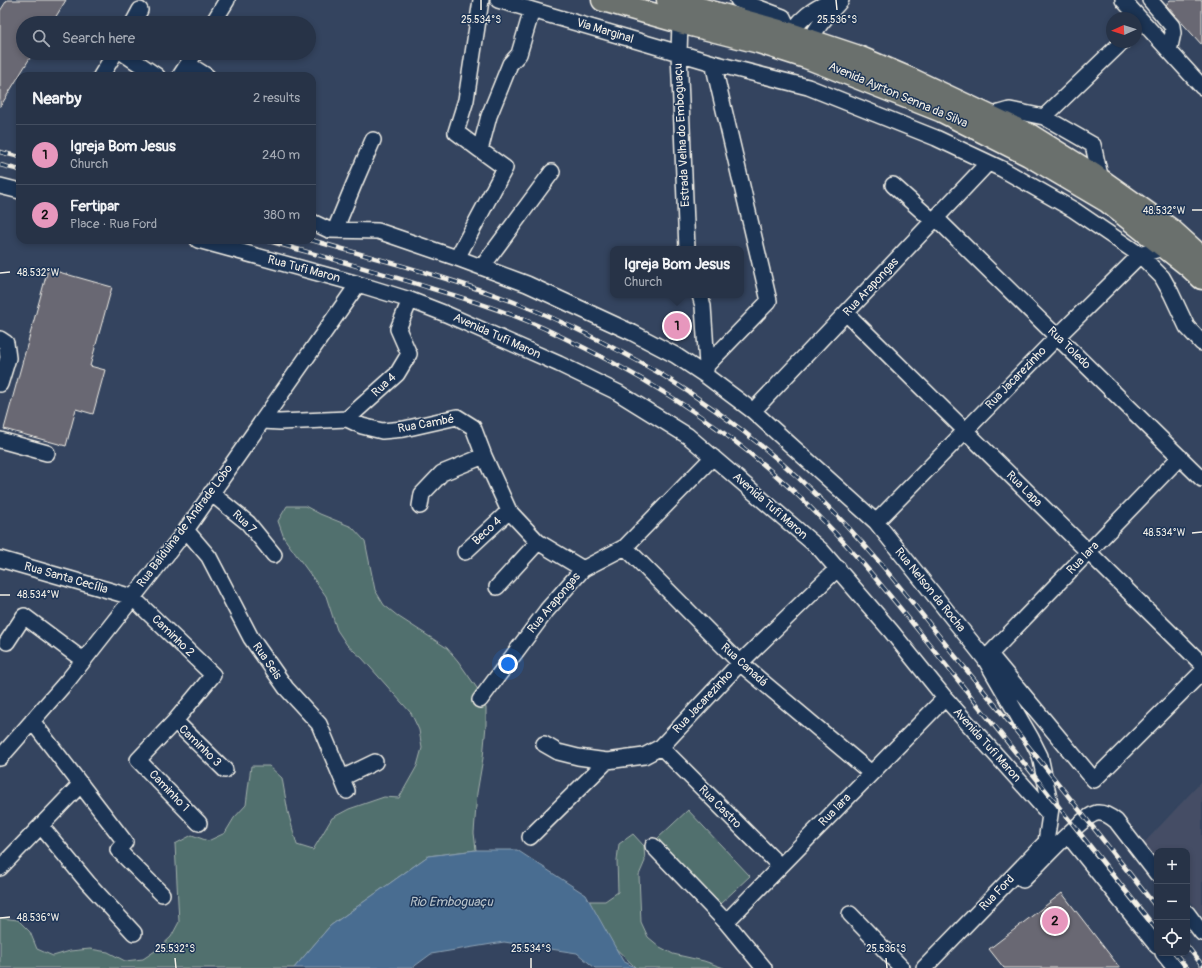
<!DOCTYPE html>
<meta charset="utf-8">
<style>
body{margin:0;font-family:Pangolin,sans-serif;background:#2f3b4e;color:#f1f3f6}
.controls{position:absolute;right:12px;bottom:12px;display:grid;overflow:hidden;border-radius:8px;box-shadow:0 2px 6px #0003}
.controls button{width:36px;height:36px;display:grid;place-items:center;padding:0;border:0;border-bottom:1px solid #434e60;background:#273347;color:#f1f3f6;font:20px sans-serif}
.compass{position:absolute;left:1106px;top:12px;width:36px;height:36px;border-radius:50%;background:#273347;box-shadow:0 2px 6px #0003;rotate:267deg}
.you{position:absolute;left:508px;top:664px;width:14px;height:14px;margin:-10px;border:3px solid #fff;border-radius:50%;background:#1a73e8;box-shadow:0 0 0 6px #1a73e833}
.badge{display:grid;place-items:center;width:26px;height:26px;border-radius:50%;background:#e797bd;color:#111;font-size:13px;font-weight:700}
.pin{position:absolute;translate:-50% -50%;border:2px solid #fff;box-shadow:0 1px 4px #0006}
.popup{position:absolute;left:610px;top:246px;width:134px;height:52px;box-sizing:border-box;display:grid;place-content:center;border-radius:8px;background:#273347;filter:drop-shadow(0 1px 3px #0005);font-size:13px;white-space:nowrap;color:#a4aab4}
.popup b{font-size:15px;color:#f1f3f6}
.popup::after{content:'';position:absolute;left:50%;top:100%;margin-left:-8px;border:8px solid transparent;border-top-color:#273347}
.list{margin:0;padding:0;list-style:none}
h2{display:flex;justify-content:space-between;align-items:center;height:52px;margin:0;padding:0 16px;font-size:17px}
h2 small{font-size:13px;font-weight:400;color:#a4aab4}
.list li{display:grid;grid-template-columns:26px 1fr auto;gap:12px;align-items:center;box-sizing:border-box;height:60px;padding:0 16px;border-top:1px solid #434e60}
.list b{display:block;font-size:15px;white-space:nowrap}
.list p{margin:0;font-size:13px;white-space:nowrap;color:#a4aab4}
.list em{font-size:13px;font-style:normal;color:#a4aab4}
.icon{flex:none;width:22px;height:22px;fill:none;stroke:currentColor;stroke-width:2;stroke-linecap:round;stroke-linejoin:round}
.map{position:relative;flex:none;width:1202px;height:968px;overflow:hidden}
.search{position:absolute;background:#273347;box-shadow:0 2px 6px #0003;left:16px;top:16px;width:300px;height:44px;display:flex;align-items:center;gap:10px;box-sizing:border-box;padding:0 14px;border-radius:22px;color:#a4aab4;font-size:15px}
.panel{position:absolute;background:#273347;box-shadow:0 2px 6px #0003;left:16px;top:72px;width:300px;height:172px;border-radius:12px}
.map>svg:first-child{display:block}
.built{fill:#444e65}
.green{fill:#516f6e;stroke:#a2b0ab}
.water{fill:#496d91;stroke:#8da2b4}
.building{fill:#696773;stroke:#f4f1e8}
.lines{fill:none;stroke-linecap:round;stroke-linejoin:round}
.minor-casing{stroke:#f4f1e8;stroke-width:18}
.highway-casing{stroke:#f4f1e8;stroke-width:25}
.minor{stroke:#1d3557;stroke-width:15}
.highway{stroke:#6a706d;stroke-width:22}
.rail-casing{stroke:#f4f1e8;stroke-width:4.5}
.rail{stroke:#1d3557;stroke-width:3;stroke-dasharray:9;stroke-linecap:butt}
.ticks{fill:none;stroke:#f4f1e8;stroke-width:1.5}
.labels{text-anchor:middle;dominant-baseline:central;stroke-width:3;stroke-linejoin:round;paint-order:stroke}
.street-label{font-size:12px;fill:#f4f1e8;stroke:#1d3557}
.water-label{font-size:13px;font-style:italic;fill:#b8c3ca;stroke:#1d3557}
.ticks-label{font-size:10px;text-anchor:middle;fill:#f4f1e8;stroke:#1d3557;stroke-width:3;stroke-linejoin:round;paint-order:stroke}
</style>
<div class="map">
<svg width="1202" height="968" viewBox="0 0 1202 968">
<rect width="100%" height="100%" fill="#34445f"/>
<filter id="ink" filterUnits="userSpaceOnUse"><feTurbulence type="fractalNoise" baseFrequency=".025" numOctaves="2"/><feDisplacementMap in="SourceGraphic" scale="8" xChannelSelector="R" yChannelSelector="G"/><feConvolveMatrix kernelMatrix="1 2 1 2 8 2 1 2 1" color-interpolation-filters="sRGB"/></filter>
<g filter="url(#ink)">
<path class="built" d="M 1202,781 L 1202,916 L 1187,897 L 1187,851 L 1157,851 L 1157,859 L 1144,843 Z"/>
<path class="green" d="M 287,506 L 305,506 L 320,514 L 352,527 L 365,541 L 375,590 L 384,605 L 399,617 L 447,648 L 458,661 L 479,691 L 486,708 L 486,725 L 483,758 L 477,793 L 474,833 L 476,850 L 428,856 L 330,926 L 294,968 L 0,968 L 0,918 L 18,920 L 30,932 L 37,949 L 53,956 L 70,951 L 90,949 L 108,952 L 125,961 L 143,959 L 158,949 L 171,937 L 179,922 L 175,844 L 192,835 L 208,841 L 225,833 L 234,818 L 246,805 L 251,766 L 269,766 L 282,778 L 288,812 L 297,845 L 313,850 L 332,818 L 349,809 L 384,797 L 399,798 L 417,766 L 422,748 L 419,730 L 411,713 L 362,658 L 347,645 L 337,630 L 326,596 L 284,538 L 278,521 Z
M 688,810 L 750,876 L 719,905 L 657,839 Z
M 633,834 L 644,846 L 645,861 L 639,875 L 641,922 L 648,937 L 660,947 L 673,954 L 704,961 L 724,968 L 636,968 L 607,940 L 586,918 L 590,901 L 605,901 L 618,892 L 617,860 L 619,844 Z"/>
<path class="water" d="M 476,850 L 517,850 L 586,895 L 623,961 L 636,968 L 595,968 L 577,953 L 504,942 L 431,954 L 412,968 L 294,968 L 330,926 L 428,856 Z"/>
<path class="building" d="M 7,0 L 66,0 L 52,23 L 23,23 L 23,53 L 33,53 L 0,107 L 0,11 Z
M 1170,0 L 1202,0 L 1202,45 L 1166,5 Z
M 48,269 L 112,287 L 90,366 L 105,370 L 93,414 L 76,409 L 66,446 L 4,429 Z
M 1062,893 L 1120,968 L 1004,968 L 989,949 Z"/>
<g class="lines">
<g class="minor-casing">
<path id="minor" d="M 498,0 L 713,63 L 808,87 L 936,138 L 1002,169 L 1074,210 L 1140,255 L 1162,277 L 1171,293 L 1187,327 L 1202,343
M 738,0 L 783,17 L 791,34
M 1123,0 L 1202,87
M 1150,0 L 1172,26 L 1173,33 L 1169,51
M 680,22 L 679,53 L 687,249
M 133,23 L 140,10
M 213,23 L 227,0
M 788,41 C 796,20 815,6 837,0
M 808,48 C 813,28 829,15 841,0
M 123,53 L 157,76
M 188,64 L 207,76
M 101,76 L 115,53
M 180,76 L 195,53
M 989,116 L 1010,110 L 1044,117 L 1093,145 L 1101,180
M 1044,117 L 1122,42
M 480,150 L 456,132 L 466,100 L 481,0
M 893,185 L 933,221
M 0,186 L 20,191
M 936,218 L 1202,479
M 312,222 L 329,230 L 378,231 L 457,258 L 527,284 L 633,333 L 675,355 L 705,375 L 753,411 L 876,522 L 985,659 L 1031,738 L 1040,756 L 1051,808 L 1046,842 L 924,968
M 335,230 L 354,184 L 373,140
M 198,240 L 358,284 L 410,300 L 446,314 L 559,364 L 617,392 L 688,436 L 821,550 L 891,631 L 945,698 L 1050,815
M 457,258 L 505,168 L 480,150 L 489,116 L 510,64 L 519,54 L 532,10
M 482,267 L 552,172
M 700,295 L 703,306 L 707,365
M 846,313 L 1202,664
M 0,339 L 6,343 L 8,358 L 0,384
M 705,375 L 707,365 L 769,301 L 713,63
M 753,411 L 988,163
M 347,419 L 397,374 L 409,354 L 398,329 L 410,300
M 263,421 L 280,422 L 347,419 L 362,426 L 382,431 L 404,429 L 457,417 L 473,427 L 484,456 L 509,511 L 538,542 L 583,569
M 0,440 L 47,453
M 211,493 L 248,523 L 274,555
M 420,506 L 422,494 L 442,473 L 484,456
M 876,522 L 1057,337 L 1140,255 L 1165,247
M 186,530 L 209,557 L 251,638 L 286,688 L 319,724 L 347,791
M 625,547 L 740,663 L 871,773
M 465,552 L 509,511
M 0,559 L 132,597 L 213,675 L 175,721 L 138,760 L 199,823
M 497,587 L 538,542
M 7,642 L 24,616 L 83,660
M 992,657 L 1094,780 L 1202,672
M 985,659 L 1180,457
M 480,700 L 547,610 L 583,569 L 625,547 L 713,457
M 32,721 L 125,842 L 118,850 L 162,894
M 175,721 L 225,770
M 544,744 L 558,752 L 578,757 L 607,761 L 644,756 L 661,747 L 740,663 L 838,568
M 661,747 L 780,866
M 0,758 L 69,679 L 186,530 L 358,284
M 342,778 L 375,762
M 41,826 L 88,883 L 134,933
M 1068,835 L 1157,946
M 530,837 L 607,761
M 653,846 L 726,922 L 764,968
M 0,868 L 81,784
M 1023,880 C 1036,867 1083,815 1097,813 C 1104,812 1111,817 1116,821 L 1157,874
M 1187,913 L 1202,933
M 850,914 L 902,968
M 726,922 L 945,698
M 1163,953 L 1175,968"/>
</g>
<g class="highway-casing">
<path id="highway" d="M 603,0 L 680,22 L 759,42 L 806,57 L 942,111 L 1029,155 L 1107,201 L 1189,266 L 1202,278
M 668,0 L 787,33 L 856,56 L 910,79 L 1031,136 L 1092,174 L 1171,230 L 1202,258"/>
</g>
<use href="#minor" class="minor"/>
<use href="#highway" class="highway"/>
<g class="rail-casing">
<path id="rail" d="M 0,152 L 20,157
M 0,165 L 20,170
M 265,240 C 321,256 377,271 433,289 C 474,301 515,314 554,333 C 635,371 712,418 779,478 C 846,537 901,609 957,679 C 1024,762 1090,846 1157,930
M 311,240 C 381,260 452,278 519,304 C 567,323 614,347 659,373 C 736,420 807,480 867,548 C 898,583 926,620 955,656 C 1024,739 1090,824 1157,908
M 1187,946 L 1202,965
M 1175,953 L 1187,968"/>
</g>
<use href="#rail" class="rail"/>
</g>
</g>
<path class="ticks" d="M 481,0 L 481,10M 836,0 L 837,10M 1192,210 L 1202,210M 0,273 L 10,272M 1192,533 L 1202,532M 0,595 L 10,595M 0,918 L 10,917M 175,958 L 176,968M 531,958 L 531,968M 886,958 L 887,968"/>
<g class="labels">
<g class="street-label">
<text transform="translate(605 31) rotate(17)">Via Marginal</text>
<text transform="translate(898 95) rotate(23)">Avenida Ayrton Senna da Silva</text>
<text transform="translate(682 135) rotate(-93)">Estrada Velha do Emboguaçu</text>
<text transform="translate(304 269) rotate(15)">Rua Tufi Maron</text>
<text transform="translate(871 287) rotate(-47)">Rua Arapongas</text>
<text transform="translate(497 336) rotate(24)">Avenida Tufi Maron</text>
<text transform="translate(1069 348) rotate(44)">Rua Toledo</text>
<text transform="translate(1016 378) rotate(-46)">Rua Jacarezinho</text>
<text transform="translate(384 385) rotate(-43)">Rua 4</text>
<text transform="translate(426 424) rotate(-10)">Rua Cambé</text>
<text transform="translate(1024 489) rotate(45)">Rua Lapa</text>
<text transform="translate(770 506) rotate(41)">Avenida Tufi Maron</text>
<text transform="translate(244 522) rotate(44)">Rua 7</text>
<text transform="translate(185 526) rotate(-53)">Rua Balduina de Andrade Lobo</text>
<text transform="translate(487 531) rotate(-43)">Beco 4</text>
<text transform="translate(1083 558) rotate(-46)">Rua Iara</text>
<text transform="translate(66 578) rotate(16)">Rua Santa Cecília</text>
<text transform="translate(930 590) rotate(51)">Rua Nelson da Rocha</text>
<text transform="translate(554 603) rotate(-50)">Rua Arapongas</text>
<text transform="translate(173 636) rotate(44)">Caminho 2</text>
<text transform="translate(267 661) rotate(55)">Rua Seis</text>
<text transform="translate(744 665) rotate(42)">Rua Canadá</text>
<text transform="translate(703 702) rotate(-47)">Rua Jacarezinho</text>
<text transform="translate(987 745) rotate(48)">Avenida Tufi Maron</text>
<text transform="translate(200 746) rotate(44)">Caminho 3</text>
<text transform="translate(169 791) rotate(46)">Caminho 1</text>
<text transform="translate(720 807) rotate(45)">Rua Castro</text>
<text transform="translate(835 810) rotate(-46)">Rua Iara</text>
<text transform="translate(997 893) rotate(-46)">Rua Ford</text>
</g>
<g class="water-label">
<text x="451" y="902">Rio Emboguaçu</text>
</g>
</g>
<g class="ticks-label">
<text x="481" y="23">25.534°S</text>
<text x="837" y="23">25.536°S</text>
<text x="1164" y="214">48.532°W</text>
<text x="38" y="276">48.532°W</text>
<text x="1164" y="536">48.534°W</text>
<text x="38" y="598">48.534°W</text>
<text x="38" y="921">48.536°W</text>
<text x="175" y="952">25.532°S</text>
<text x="531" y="952">25.534°S</text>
<text x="886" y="952">25.536°S</text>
</g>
</svg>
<div class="controls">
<button>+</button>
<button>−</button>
<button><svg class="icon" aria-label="locate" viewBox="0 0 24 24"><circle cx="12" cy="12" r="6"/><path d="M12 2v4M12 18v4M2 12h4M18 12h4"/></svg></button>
</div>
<svg class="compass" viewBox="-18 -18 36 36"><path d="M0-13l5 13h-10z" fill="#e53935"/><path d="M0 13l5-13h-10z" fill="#a4aab4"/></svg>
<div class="you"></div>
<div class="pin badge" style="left:677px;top:326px">1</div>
<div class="popup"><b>Igreja Bom Jesus</b>Church</div>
<div class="pin badge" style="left:1055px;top:921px">2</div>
<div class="search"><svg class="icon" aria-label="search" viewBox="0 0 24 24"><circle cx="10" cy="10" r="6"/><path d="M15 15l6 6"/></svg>Search here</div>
<section class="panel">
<h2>Nearby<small>2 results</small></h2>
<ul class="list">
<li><span class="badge">1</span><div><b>Igreja Bom Jesus</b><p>Church</p></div><em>240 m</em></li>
<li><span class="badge">2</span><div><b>Fertipar</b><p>Place · Rua Ford</p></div><em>380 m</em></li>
</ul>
</section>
</div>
